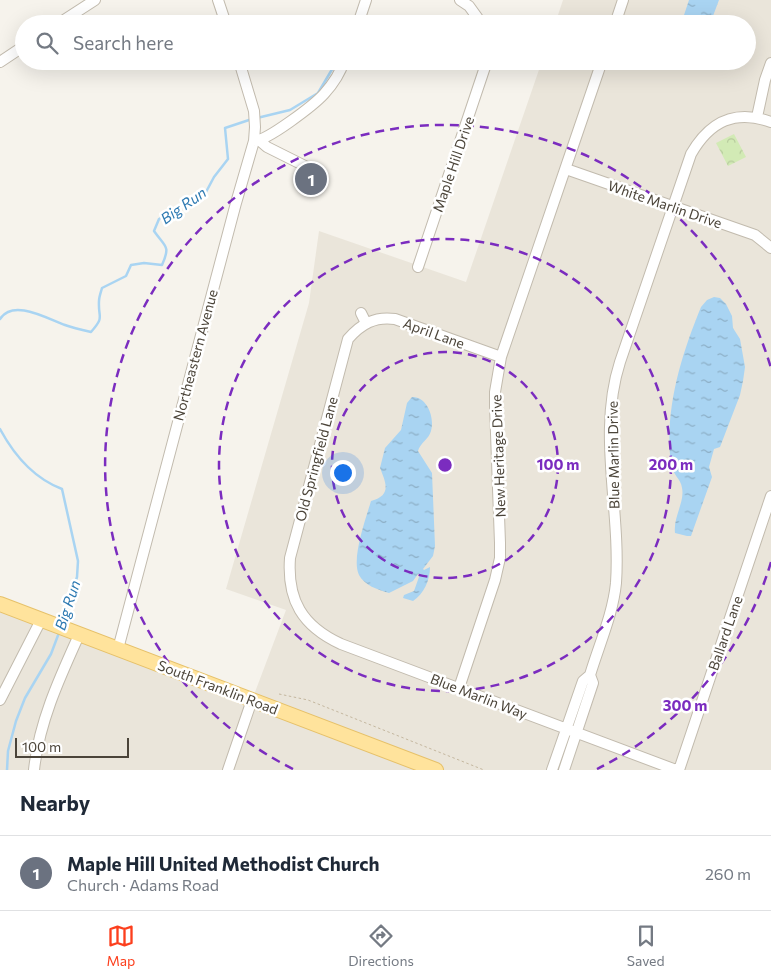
<!DOCTYPE html>
<meta charset="utf-8">
<style>
body{margin:0;font-family:Commissioner,sans-serif;background:#f2f2f3;color:#1f2937}
.scale{position:absolute;left:15px;bottom:12px;width:114px;box-sizing:border-box;padding-left:5px;border:2px solid #4b4439;border-top:0;font-size:14px;line-height:18px;white-space:nowrap;color:#4b4439;-webkit-text-stroke:4px #fff;paint-order:stroke}
.you{position:absolute;left:342px;top:472px;width:18px;height:18px;margin:-12px;border:4px solid #fff;border-radius:50%;background:#1a73e8;box-shadow:0 0 0 8px #1a73e833}
.badge{display:grid;place-items:center;width:32px;height:32px;border-radius:50%;background:#fc3f1d;color:#fff;font-size:16px;font-weight:700}
.pin{position:absolute;translate:-50% -50%;border:2px solid #fff;box-shadow:0 1px 5px #0006}
.list{margin:0;padding:0;list-style:none}
h2{display:flex;justify-content:space-between;align-items:center;height:65px;margin:0;padding:0 20px;font-size:21px}
h2 small{font-size:16px;font-weight:400;color:#747a83}
.list li{display:grid;grid-template-columns:32px 1fr auto;gap:15px;align-items:center;box-sizing:border-box;height:75px;padding:0 20px;border-top:1px solid #e0e1e3}
.list b{display:block;font-size:19px;white-space:nowrap}
.list p{margin:0;font-size:16px;white-space:nowrap;color:#747a83}
.list em{font-size:16px;font-style:normal;color:#747a83}
.icon{flex:none;width:28px;height:28px;fill:none;stroke:currentColor;stroke-width:2;stroke-linecap:round;stroke-linejoin:round}
.map{position:relative;flex:none;width:771px;height:770px;overflow:hidden}
.search{position:absolute;background:#fff;box-shadow:0 5px 20px #0002;left:15px;right:15px;top:15px;height:55px;display:flex;align-items:center;gap:12px;box-sizing:border-box;padding:0 18px;border-radius:28px;color:#747a83;font-size:19px}
.sheet{height:140px;background:#fff}
nav{display:flex;justify-content:space-around;align-items:center;box-sizing:border-box;height:70px;border-top:1px solid #e0e1e3;background:#fff;font-size:14px;color:#747a83}
nav a{display:grid;justify-items:center;gap:2px}
nav .on{color:#fc3f1d}
.map>svg:first-child{display:block}
.residential{fill:#eae5da}
.forest{fill:url(#forest-crowns)}
.water{fill:url(#water-ripples)}
.lines{fill:none;stroke-linecap:round;stroke-linejoin:round}
.stream{stroke:#a9d4f2;stroke-width:2.5}
.minor-casing{stroke:#c2bbae;stroke-width:12}
.major-casing{stroke:#e6c16a;stroke-width:16}
.path{stroke:#c4b79f;stroke-width:1;stroke-dasharray:2.5 2.5;stroke-linecap:butt}
.minor{stroke:#fff;stroke-width:10}
.major{stroke:#ffe39c;stroke-width:14}
.ring{fill:none;stroke:#7b2cbf;stroke-width:2.5;stroke-dasharray:9 6}
.labels{text-anchor:middle;dominant-baseline:central;stroke-width:5;stroke-linejoin:round;paint-order:stroke}
.street-label{font-size:14px;fill:#4b4439;stroke:#fff}
.water-label{font-size:15px;font-style:italic;fill:#2e7ab2;stroke:#fff}
.centre{fill:#7b2cbf;stroke:#fff;stroke-width:2.5}
.ring-label{font-size:15px;text-anchor:middle;font-weight:bold;fill:#7b2cbf;stroke:#fff;stroke-width:5;stroke-linejoin:round;paint-order:stroke}
</style>
<div class="map">
<svg width="771" height="770" viewBox="0 0 771 770">
<defs>
<pattern id="forest-crowns" width="20" height="18" patternUnits="userSpaceOnUse" patternTransform="scale(1.25)"><rect width="20" height="18" fill="#d2eab5"/><path d="M2 6a3 3 0 1 1 6 0M12 15a3 3 0 1 1 6 0" fill="none" stroke="#b6ca9c"/></pattern>
<pattern id="water-ripples" width="26" height="14" patternUnits="userSpaceOnUse" patternTransform="scale(1.25)"><rect width="26" height="14" fill="#a9d4f2"/><path d="M2 4q2-2 4 0t4 0M15 11q2-2 4 0t4 0" fill="none" stroke="#8caec5"/></pattern>
</defs>
<rect width="100%" height="100%" fill="#f6f3ec"/>
<path class="residential" d="M 563,0 L 771,0 L 771,770 L 435,770 L 252,700 L 286,610 L 226,589 L 309,303 L 319,231 L 466,282 L 542,61 L 747,61 L 747,24 L 555,24 Z
M 0,610 L 428,770 L 0,770 Z"/>
<path class="forest" d="M 734,134 L 746,157 L 728,166 L 716,143 Z"/>
<path class="water" d="M 689,0 L 719,0 L 710,24 L 681,24 Z
M 714,297 L 720,298 L 726,304 L 732,316 L 733,328 L 740,339 L 745,367 L 743,381 L 740,395 L 720,447 L 714,449 L 709,467 L 712,477 L 691,536 L 687,536 L 675,533 C 673,517 685,502 682,488 C 681,479 672,474 671,464 C 664,410 681,356 701,307 L 707,300 Z
M 412,397 C 427,396 435,418 431,431 C 429,439 420,443 418,451 L 432,473 L 435,546 L 433,556 L 423,569 L 424,570 L 430,567 C 430,580 424,594 413,601 L 403,598 L 404,595 L 414,591 L 420,574 L 418,574 L 413,581 L 389,593 C 378,590 364,585 359,575 C 351,559 366,518 371,501 C 392,495 386,483 380,468 L 385,448 L 401,430 L 407,403 Z"/>
<g class="lines">
<path class="stream" d="M 257,118 L 290,110 L 318,93 L 337,61
M 0,319 C 13,298 48,319 65,325 C 73,328 82,330 91,332 C 105,316 98,319 99,301 C 99,297 101,292 102,288 L 126,276 L 131,265 L 144,263 L 162,265 C 171,245 165,247 154,231 L 159,219 L 206,192 L 214,177 L 228,159 L 225,128 L 252,119
M 0,429 C 14,455 33,478 62,489 L 78,561 L 77,577 L 62,623
M 7,770 L 8,751 L 16,721 L 25,698 L 51,654 L 60,630"/>
<g class="minor-casing">
<path id="minor" d="M 218,0 L 226,24
M 460,0 L 469,6 L 482,24
M 58,24 L 95,0
M 358,24 L 366,0
M 615,24 L 623,0
M 0,62 L 24,46
M 757,117 L 765,80 L 771,63
M 254,141 C 267,141 314,105 324,94 C 333,84 340,74 344,61
M 260,141 L 267,147 L 305,166
M 566,169 L 755,235 L 771,248
M 418,267 L 487,61
M 361,313 L 366,323
M 501,357 L 395,319 C 375,316 361,324 348,339 L 290,558 C 287,600 302,626 341,644 L 676,770
M 118,649 L 236,203 L 254,141 L 255,127 L 254,111 L 239,61
M 590,675 C 599,645 613,614 616,583 C 621,509 597,433 620,362 L 691,154 C 710,121 735,109 771,122
M 459,688 L 495,580 L 500,558 L 500,543 L 495,406 L 495,392 L 501,357 L 602,61
M 0,700 L 41,620
M 34,770 C 39,722 60,677 79,635
M 228,770 L 252,700
M 552,770 L 583,681 L 590,675 L 593,683 L 564,770
M 679,770 L 771,496"/>
</g>
<g class="major-casing">
<path id="major" d="M 0,604 L 436,770"/>
</g>
<path class="path" d="M 279,694 L 308,700 L 484,770"/>
<use href="#minor" class="minor"/>
<use href="#major" class="major"/>
</g>
<g class="ring">
<circle cx="445" cy="465" r="113"/>
<circle cx="445" cy="465" r="226"/>
<path d="M771 562A340 340 0 0 1 597 769M293 769A340 340 0 1 1 771 368"/>
</g>
<g class="labels">
<g class="street-label">
<text transform="translate(453 164) rotate(-71)">Maple Hill Drive</text>
<text transform="translate(665 204) rotate(19)">White Marlin Drive</text>
<text transform="translate(434 333) rotate(20)">April Lane</text>
<text transform="translate(195 355) rotate(-75)">Northeastern Avenue</text>
<text transform="translate(613 455) rotate(-91)">Blue Marlin Drive</text>
<text transform="translate(498 456) rotate(-92)">New Heritage Drive</text>
<text transform="translate(316 459) rotate(-75)">Old Springfield Lane</text>
<text transform="translate(725 633) rotate(-71)">Ballard Lane</text>
<text transform="translate(218 687) rotate(21)">South Franklin Road</text>
<text transform="translate(479 696) rotate(21)">Blue Marlin Way</text>
</g>
<g class="water-label">
<text transform="translate(183 205) rotate(-35)">Big Run</text>
<text transform="translate(67 605) rotate(-72)">Big Run</text>
</g>
</g>
<circle cx="445" cy="465" r="8" class="centre"/>
<g class="ring-label">
<text x="558" y="470">100 m</text>
<text x="671" y="470">200 m</text>
<text x="685" y="711">300 m</text>
</g>
</svg>
<div class="scale">100 m</div>
<div class="you"></div>
<div class="pin badge" style="left:311px;top:179px;background:#6b7280">1</div>
<div class="search"><svg class="icon" aria-label="search" viewBox="0 0 24 24"><circle cx="10" cy="10" r="6"/><path d="M15 15l6 6"/></svg>Search here</div>
</div>
<section class="sheet">
<h2>Nearby<small></small></h2>
<ul class="list">
<li><span class="badge" style="background:#6b7280">1</span><div><b>Maple Hill United Methodist Church</b><p>Church · Adams Road</p></div><em>260 m</em></li>
</ul>
</section>
<nav>
<a class="on"><svg class="icon" aria-label="map" viewBox="0 0 24 24"><path d="M3 6l6-2 6 2 6-2v14l-6 2-6-2-6 2zM9 4v14M15 6v14"/></svg>Map</a>
<a><svg class="icon" aria-label="directions" viewBox="0 0 24 24"><path d="M12 3l9 9-9 9-9-9zM9 14v-3h6M13 9l2 2-2 2"/></svg>Directions</a>
<a><svg class="icon" aria-label="saved" viewBox="0 0 24 24"><path d="M7 4h10v16l-5-4-5 4z"/></svg>Saved</a>
</nav>
